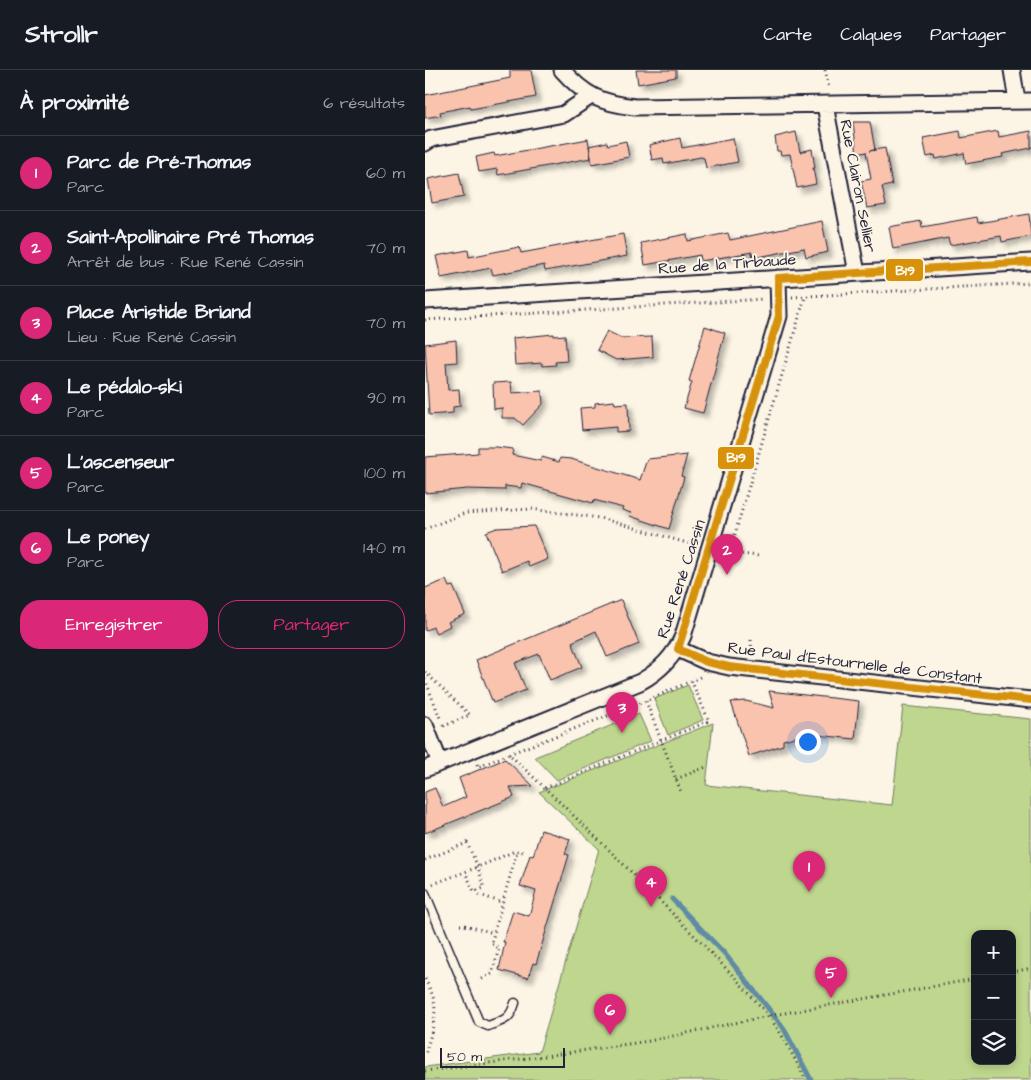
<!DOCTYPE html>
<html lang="fr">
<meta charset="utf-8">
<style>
body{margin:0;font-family:"Architects Daughter",sans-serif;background:#20242c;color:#f1f3f6}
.controls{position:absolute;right:15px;bottom:15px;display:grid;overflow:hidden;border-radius:10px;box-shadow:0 2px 8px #0003}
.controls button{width:45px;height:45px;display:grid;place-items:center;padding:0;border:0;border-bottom:1px solid #363941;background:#171b24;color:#f1f3f6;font:25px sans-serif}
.scale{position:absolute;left:15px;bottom:12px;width:125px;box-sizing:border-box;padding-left:5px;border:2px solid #22223b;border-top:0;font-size:14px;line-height:18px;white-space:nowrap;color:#22223b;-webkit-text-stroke:4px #fcf5e5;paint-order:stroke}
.you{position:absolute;left:382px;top:671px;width:18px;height:18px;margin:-12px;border:4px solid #fff;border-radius:50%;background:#1a73e8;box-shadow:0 0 0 8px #1a73e833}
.badge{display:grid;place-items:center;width:32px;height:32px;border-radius:50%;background:#db2777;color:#fff;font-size:16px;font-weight:700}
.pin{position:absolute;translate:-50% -41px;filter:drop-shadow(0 1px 2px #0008)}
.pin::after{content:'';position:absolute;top:26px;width:18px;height:15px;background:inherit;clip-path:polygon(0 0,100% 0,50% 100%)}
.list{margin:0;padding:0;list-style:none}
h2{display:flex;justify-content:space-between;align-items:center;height:65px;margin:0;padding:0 20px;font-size:21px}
h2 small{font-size:16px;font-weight:400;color:#9ea1a6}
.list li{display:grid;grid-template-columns:32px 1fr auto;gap:15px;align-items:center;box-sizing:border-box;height:75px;padding:0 20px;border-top:1px solid #363941}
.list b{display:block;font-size:19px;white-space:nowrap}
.list p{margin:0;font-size:16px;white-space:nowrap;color:#9ea1a6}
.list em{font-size:16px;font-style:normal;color:#9ea1a6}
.actions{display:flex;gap:10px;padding:15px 20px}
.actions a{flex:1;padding:11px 0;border:1px solid #db2777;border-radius:20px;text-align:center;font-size:18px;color:#db2777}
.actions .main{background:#db2777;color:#fff}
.icon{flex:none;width:28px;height:28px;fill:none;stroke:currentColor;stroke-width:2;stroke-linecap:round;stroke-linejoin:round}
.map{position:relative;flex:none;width:606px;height:1010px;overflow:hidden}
header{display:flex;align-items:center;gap:30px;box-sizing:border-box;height:70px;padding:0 25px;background:#171b24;border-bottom:1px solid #363941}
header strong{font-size:24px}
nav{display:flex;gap:28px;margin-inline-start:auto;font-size:18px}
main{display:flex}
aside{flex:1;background:#171b24}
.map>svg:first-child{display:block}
.green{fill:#bed68d;stroke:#707c64;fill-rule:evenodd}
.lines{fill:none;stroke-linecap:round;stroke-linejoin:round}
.stream{stroke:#608ba5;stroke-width:5}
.building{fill:#fac3ad;stroke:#22223b;filter:url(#shadow)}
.lane-casing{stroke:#22223b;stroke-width:11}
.street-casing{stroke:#22223b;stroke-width:19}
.path{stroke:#22223b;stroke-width:3;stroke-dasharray:1 4;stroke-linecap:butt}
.lane{stroke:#fcf5e5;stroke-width:8}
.street{stroke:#fcf5e5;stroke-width:15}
.bus-1-casing{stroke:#fcf5e5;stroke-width:11}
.bus-1{stroke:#d79209;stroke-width:8}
.labels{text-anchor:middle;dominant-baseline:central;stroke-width:4;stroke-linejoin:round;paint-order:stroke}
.street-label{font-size:16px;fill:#22223b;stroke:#fcf5e5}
.line-badge{stroke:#fcf5e5;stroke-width:2}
.badge-label{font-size:14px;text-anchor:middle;font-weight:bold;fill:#fff}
</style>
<header>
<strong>Strollr</strong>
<nav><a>Carte</a><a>Calques</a><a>Partager</a></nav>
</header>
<main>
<aside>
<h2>À proximité<small>6 résultats</small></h2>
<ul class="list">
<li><span class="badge">1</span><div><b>Parc de Pré-Thomas</b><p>Parc</p></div><em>60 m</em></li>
<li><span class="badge">2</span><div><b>Saint-Apollinaire Pré Thomas</b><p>Arrêt de bus · Rue René Cassin</p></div><em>70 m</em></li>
<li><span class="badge">3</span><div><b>Place Aristide Briand</b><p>Lieu · Rue René Cassin</p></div><em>70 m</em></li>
<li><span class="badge">4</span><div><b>Le pédalo-ski</b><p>Parc</p></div><em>90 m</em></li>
<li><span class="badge">5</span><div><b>L'ascenseur</b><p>Parc</p></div><em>100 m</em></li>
<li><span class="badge">6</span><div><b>Le poney</b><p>Parc</p></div><em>140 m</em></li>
</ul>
<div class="actions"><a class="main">Enregistrer</a><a>Partager</a></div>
</aside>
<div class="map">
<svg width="606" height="1010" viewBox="0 0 606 1010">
<defs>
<filter id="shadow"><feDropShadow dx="4.5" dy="4.5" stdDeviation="2.5" flood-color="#0004"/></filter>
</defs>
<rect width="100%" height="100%" fill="#fcf5e5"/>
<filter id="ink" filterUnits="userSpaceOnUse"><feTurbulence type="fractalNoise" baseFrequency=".02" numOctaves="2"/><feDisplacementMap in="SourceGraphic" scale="10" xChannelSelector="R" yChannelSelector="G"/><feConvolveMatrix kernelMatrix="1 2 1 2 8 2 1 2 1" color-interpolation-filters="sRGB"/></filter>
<g filter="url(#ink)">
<path class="green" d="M 263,615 L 278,650 L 243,665 L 229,629 Z
M 478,636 L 606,649 L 606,1010 L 0,1010 L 0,997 L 114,982 L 174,779 L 114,722 L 288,653 L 281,715 L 467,735 ZM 550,864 L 587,864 L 587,991 L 550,991 Z
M 214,644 L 226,671 L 132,710 L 110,687 Z"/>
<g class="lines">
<path class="stream" d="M 247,829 L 300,884 L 358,957 L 386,1010"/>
</g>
<path class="building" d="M 85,0 L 106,0 L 111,27 L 46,39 L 45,36 L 15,42 L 16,45 L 0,48 L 0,25 L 85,8 Z
M 211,0 L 251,0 L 251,7 L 213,14 Z
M 428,52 L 445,52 L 450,80 L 444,81 L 460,78 L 467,115 L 457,117 L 461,135 L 442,138 L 436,111 L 446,109 L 441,82 L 432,84 Z
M 535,61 L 536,68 L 573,61 L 574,67 L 606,61 L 606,78 L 577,84 L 578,87 L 541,94 L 539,83 L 511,89 L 510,85 L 502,87 L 498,68 Z
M 371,62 L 375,82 L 387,79 L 390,98 L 388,98 L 391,114 L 372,118 L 365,84 L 356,85 L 355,81 L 352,81 L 350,67 Z
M 255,68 L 257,78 L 308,68 L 313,92 L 281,98 L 279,88 L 276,87 L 239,94 L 238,88 L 227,90 L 224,75 Z
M 163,69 L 166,88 L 73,105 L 72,99 L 54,102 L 51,87 L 69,83 L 70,86 Z
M 201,71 L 204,87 L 167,94 L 164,76 L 182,72 L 183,75 Z
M 34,103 L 39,127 L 7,133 L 3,109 Z
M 604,144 L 606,166 L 577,172 L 576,166 L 525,175 L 523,168 L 468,179 L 464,157 L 496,151 L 497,157 L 552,147 L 553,153 Z
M 397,151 L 403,182 L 381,187 L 379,178 L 328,188 L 327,182 L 276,191 L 275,185 L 220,195 L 216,173 L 262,164 L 263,171 L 303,163 L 305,170 Z
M 198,164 L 202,186 L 120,201 L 119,195 L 68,205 L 66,198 L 16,208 L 11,186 L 43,180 L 44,187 L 94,177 L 96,183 Z
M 280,256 L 300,263 L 278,343 L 259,338 L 267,312 L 264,311 Z
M 182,261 L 196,268 L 227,267 L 228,287 L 191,290 L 172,280 Z
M 129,264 L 129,266 L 140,265 L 142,291 L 130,292 L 131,295 L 117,296 L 117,293 L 90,295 L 88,268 Z
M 31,270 L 32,292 L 21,293 L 23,320 L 34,319 L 35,336 L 28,337 L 28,343 L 4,345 L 0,274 Z
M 86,312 L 87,323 L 117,321 L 118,334 L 98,355 L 90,348 L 77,348 L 77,338 L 69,339 L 68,313 Z
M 189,331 L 190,334 L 203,333 L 204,361 L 191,362 L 191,357 L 157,360 L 155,338 L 170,337 L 170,333 Z
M 53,377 L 71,377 L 88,379 L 87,385 L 116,391 L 117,387 L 134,392 L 135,388 L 146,389 L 215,410 L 222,389 L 262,385 L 256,406 L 259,407 L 244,459 L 205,446 L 206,443 L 197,440 L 198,438 L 169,430 L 168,433 L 97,413 L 96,418 L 80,416 L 80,420 L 42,419 L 0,423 L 0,387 L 53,383 Z
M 109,456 L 123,489 L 104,497 L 102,491 L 77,501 L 61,462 L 72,458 Z
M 21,510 L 24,517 L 28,516 L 40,544 L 23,552 L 25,556 L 11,563 L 8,557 L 0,561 L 0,518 Z
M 196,530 L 214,574 L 182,587 L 171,561 L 147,572 L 157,597 L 125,610 L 114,584 L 90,593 L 101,620 L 68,633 L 51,590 Z
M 344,621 L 434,631 L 430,669 L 382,664 L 358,670 L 358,675 L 324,686 L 306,632 L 321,631 L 349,638 Z
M 80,689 L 108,716 L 85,717 L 89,727 L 0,763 L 0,722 L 10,718 L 18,737 L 41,727 L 34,708 Z
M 116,760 L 145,769 L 140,784 L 144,785 L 111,894 L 108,893 L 103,908 L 74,900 L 80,872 L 78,872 L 88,841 L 104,846 L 111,821 L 95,816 L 105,785 L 108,786 Z"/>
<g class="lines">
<g class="lane-casing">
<path id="lane" d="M 0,823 L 54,952 L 63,956 C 79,950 85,950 90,933"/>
</g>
<g class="street-casing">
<path id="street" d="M 137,0 C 160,26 176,33 210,37 L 606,31
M 587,0 L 592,31
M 400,35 L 432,203
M 0,73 L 6,69 L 139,44 L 166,26
M 0,231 L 606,192
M 253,579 L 282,592 L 304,597 L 606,630
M 0,655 L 15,693
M 0,699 L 215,612 C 235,601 249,587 258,566 L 354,246 L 353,208"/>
</g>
<path class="path" d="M 400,0 L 404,19
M 367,227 L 606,213
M 0,250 L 338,229
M 0,459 L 40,443 L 106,439 L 175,448 L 269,475
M 297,482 L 334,486
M 304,484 L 380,227
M 326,570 L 327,584
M 0,602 L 45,645 L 19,656 L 19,658
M 0,609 L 15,648
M 221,631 L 256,722
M 84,684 L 221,631 L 275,607
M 52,694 L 53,697 L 84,684 C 139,736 193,788 245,841 C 278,875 312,908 342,944 C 358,964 369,988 381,1010
M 251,709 L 281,697
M 120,718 L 284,651 L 266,610
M 0,790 L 42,773 L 53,797 L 59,818 L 49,821 L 40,802
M 8,814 L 53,797 L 90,781 L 100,782
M 52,820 L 55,825 L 78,833
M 35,855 L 39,855 L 69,863
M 587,902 L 606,898
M 0,909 C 3,915 6,921 8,927 C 14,946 4,968 0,986
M 57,909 L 67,904 L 74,878 L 66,874 L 92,781
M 0,1001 L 120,986 L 224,971 L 343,946 L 550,909"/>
<use href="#lane" class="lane"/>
<use href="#street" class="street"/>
<g class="bus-1-casing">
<path id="bus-1" d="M 353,208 L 354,246 L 253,579 L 282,592 L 304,597 L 606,630
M 353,208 L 606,192"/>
</g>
<use href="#bus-1" class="bus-1"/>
</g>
</g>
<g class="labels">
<g class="street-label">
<text transform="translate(433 116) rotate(79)">Rue Clairon Sellier</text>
<text transform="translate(302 194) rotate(-4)">Rue de la Tirbaude</text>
<text transform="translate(256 509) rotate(-72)">Rue René Cassin</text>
<text transform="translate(430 593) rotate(7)">Rue Paul d'Estournelle de Constant</text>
</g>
</g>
<g class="line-badge">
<rect x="460" y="188" width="39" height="24" rx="5" fill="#d79209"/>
<rect x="292" y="376" width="38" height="24" rx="5" fill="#d79209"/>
</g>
<g class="badge-label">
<text x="480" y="205">B19</text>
<text x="311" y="392">B19</text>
</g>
</svg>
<div class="controls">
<button>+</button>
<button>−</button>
<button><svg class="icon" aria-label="layers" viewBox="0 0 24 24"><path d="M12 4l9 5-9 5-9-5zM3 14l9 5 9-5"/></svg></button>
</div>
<div class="scale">50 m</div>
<div class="you"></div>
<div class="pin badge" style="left:384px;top:822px">1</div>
<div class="pin badge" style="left:302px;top:505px">2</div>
<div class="pin badge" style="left:197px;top:663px">3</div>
<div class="pin badge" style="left:226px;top:837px">4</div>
<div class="pin badge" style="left:406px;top:928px">5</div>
<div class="pin badge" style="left:185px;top:965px">6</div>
</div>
</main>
